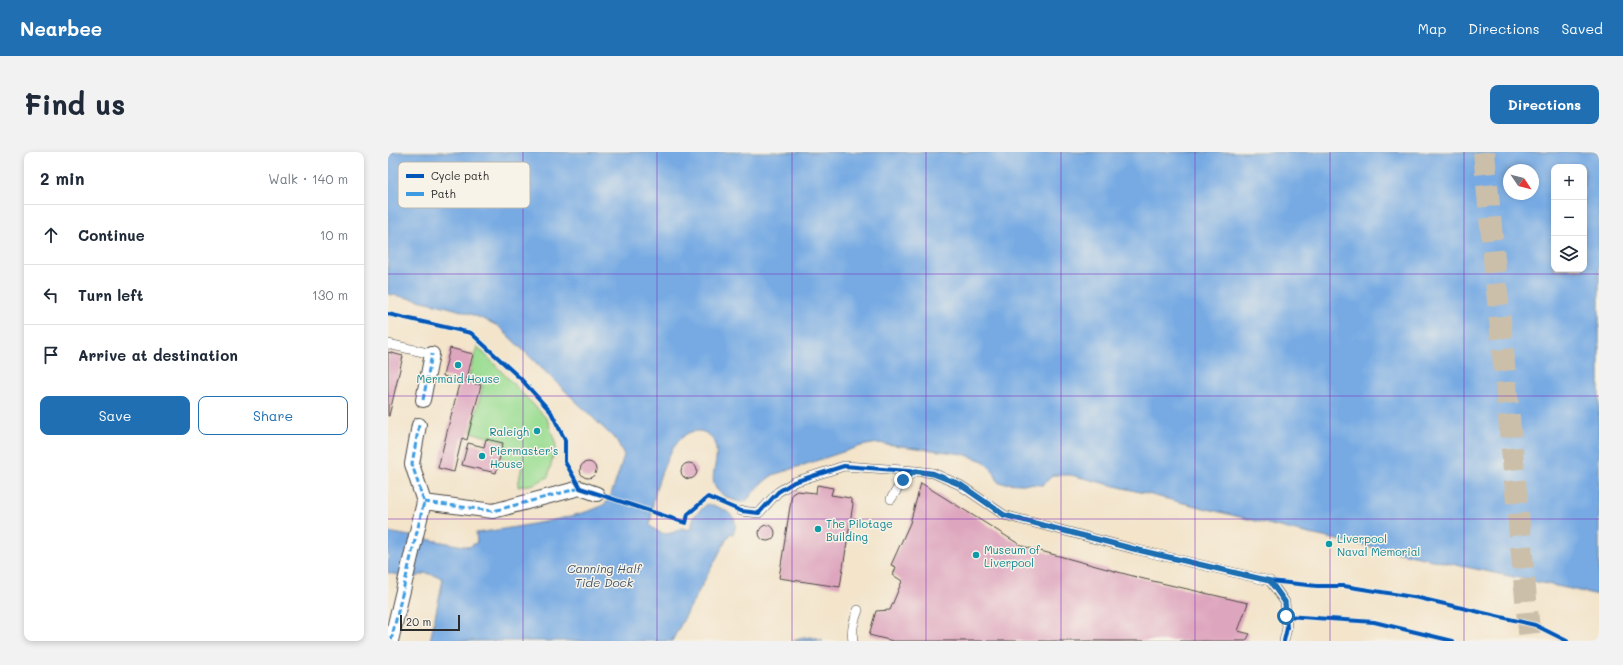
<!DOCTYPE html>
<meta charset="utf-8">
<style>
body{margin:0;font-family:Mali,sans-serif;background:#f2f2f3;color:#1f2937}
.controls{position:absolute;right:12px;top:12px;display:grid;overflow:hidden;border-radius:8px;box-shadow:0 2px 6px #0003}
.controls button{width:36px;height:36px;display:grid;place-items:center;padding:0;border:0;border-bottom:1px solid #e0e1e3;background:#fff;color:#1f2937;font:20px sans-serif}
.compass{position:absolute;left:1115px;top:12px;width:36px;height:36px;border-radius:50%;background:#fff;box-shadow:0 2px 6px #0003;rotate:125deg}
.scale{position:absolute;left:12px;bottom:10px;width:60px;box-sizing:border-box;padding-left:4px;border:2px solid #2b2b2b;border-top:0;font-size:11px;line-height:14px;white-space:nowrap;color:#2b2b2b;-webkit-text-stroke:3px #f7f3e8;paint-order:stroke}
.stop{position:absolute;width:12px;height:12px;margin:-9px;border:3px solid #1f6fb2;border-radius:50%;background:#fff}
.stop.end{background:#1f6fb2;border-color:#fff;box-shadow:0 1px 4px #0008}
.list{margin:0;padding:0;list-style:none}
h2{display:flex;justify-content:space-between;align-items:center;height:52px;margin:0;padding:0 16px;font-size:17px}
h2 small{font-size:13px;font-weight:400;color:#747a83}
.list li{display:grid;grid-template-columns:26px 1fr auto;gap:12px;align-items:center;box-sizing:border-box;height:60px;padding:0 16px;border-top:1px solid #e0e1e3}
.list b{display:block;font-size:15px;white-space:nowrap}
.list em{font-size:13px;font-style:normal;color:#747a83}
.actions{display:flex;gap:8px;padding:12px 16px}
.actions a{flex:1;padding:9px 0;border:1px solid #1f6fb2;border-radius:8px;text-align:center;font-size:14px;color:#1f6fb2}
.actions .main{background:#1f6fb2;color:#fff}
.icon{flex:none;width:22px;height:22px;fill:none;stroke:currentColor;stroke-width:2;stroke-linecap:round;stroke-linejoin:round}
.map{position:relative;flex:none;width:1211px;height:489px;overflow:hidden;border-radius:8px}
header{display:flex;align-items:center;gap:24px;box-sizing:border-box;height:56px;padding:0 20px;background:#1f6fb2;color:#fff}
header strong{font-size:19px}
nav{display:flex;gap:22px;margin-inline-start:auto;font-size:14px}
.intro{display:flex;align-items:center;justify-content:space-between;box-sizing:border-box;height:96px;padding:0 24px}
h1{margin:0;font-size:28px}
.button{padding:10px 18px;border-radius:8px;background:#1f6fb2;color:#fff;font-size:14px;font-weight:700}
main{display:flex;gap:24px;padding:0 24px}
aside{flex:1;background:#fff;border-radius:8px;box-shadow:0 2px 6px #0003}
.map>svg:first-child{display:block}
.green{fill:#9dde94;stroke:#648460}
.water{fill:#77aae3;stroke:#516a87;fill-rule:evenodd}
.building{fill:#dea6be}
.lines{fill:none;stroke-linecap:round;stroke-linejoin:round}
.primary-tunnel{stroke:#cbbfaa;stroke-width:22;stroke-dasharray:22 11;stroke-linecap:butt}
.service-casing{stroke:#494743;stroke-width:10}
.pedestrian-casing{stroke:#494743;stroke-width:16}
.service{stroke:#fff;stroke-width:9}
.pedestrian{stroke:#fff;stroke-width:14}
.quiet{stroke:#3d9ce1;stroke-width:3;stroke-dasharray:6 3;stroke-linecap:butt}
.cycleway-casing{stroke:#f7f3e8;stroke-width:6}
.cycleway{stroke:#0057b8;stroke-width:4}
.route{stroke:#1f6fb2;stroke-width:5}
.grid{fill:none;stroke:#7b2cbf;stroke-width:1;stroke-opacity:0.55}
.culture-dot{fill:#0f9aa8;stroke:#f7f3e8;stroke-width:1.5}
.labels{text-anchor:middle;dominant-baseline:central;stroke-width:3;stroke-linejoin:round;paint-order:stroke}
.culture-label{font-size:11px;fill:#0d838f;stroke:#f7f3e8;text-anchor:start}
.water-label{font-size:12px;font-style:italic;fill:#46576b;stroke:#f7f3e8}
.key{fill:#f7f3e8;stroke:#bab7af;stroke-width:1}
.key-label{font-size:11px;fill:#2b2b2b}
</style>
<header>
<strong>Nearbee</strong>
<nav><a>Map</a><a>Directions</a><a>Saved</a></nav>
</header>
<div class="intro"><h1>Find us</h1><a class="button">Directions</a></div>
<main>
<aside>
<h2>2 min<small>Walk · 140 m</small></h2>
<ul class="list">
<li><svg class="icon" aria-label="ahead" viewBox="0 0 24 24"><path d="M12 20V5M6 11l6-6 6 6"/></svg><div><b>Continue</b></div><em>10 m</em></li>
<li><svg class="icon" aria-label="left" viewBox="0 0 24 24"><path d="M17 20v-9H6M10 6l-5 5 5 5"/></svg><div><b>Turn left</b></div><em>130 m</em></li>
<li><svg class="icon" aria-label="arrive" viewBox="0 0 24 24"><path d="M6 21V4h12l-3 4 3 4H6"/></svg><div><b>Arrive at destination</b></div></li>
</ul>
<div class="actions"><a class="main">Save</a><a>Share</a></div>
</aside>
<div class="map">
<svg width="1211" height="489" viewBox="0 0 1211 489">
<rect width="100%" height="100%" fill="#f7f3e8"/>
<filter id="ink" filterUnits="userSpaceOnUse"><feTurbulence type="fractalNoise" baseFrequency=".025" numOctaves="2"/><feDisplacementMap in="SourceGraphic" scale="8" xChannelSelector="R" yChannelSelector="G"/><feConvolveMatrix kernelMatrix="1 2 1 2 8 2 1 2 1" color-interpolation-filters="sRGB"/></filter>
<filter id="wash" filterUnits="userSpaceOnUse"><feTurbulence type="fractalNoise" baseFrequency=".012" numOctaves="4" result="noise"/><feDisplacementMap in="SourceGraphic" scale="16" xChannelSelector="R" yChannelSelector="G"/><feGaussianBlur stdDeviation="0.9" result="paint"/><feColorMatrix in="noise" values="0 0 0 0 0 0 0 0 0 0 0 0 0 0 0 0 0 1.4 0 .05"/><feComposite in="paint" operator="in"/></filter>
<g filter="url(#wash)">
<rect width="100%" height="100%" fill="#f3e4ca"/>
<path class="green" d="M 89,194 L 159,267 L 168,293 L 160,325 L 146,332 L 130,335 L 134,313 L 113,305 L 116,290 L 83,280 L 95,233 L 80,228 Z"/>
<path class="water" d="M 0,0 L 1211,0 L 1211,443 L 912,380 L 683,323 L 665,323 L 655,333 L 611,331 L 605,319 L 595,309 L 575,302 L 490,291 L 473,294 L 385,323 C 378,328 372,332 367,339 C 364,341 362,346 359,348 C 355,352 349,349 345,348 C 307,334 338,311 325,288 C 322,283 316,279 310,279 C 286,277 270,327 266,346 C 264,355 264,364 262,373 C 272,384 282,384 293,376 L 303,378 L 306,364 L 319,352 C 334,355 355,364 345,382 L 342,381 L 284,489 L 42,489 L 55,427 L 50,424 L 37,421 L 26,426 L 0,421 L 0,380 L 81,395 L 89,390 L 88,381 C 111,378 207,364 219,350 C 224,343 233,313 236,303 L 229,289 L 110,174 C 78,157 36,149 0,142 ZM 1166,15 L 1196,15 L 1196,117 L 1166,117 ZM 1121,18 L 1145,18 L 1145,42 L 1121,42 Z
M 423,485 L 435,489 L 405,489 L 414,486 Z"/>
<g id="blocks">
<path class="building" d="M 62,196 L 85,202 L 78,230 L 93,233 L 79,288 L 74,286 L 66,320 L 50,316 L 72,228 L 55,224 Z
M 0,200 L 15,204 L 1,264 L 0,264 Z
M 98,287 L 115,291 L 108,321 L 74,313 L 80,291 L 96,295 Z
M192 318a8 8 0 1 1 16 0a8 8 0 1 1-16 0Z
M293 319a8 8 0 1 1 16 0a8 8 0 1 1-16 0Z
M 533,331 L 634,394 L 756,427 L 860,451 L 850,479 L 862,482 L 858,489 L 505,489 L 481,483 L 488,459 L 502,458 L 514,429 L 505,423 L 508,415 L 503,413 L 522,371 Z
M 429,333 L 445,336 L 443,343 L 462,346 L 465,352 L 452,435 L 391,426 L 404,342 L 409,339 L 428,341 Z
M371 381a8 8 0 1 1 16 0a8 8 0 1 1-16 0Z"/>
</g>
</g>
<g filter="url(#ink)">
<use href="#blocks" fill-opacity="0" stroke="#494743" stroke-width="1"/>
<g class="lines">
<path class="primary-tunnel" d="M 1096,0 L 1142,489"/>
<g class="service-casing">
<path id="service" d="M 0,192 L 44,202
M 503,347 L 515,328 L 528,319
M 353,359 L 371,361 L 390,340 L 406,330 L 456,314 L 528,319 L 545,321 L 572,333 L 616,363 L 746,397 L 882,429 L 897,450 L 899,476 L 896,489
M 465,489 C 463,478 466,469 470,458"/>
</g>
<g class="pedestrian-casing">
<path id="pedestrian" d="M 35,248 L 44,202
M 36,350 L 105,359 L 192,336 L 209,342
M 3,489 L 36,350 L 24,312 L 31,273"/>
</g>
<use href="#service" class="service"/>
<use href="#pedestrian" class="pedestrian"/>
<path class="quiet" d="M 35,248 L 44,202
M 36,350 L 105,359 L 192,336 L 195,337
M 3,489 L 36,350 L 24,312 L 31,273"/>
<g class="cycleway-casing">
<path id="cycleway" d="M 0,162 L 83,181 L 133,227 L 163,260 L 177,288 L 177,310 L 192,336 L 298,371 L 300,362 L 320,345 L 353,359 L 371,361 L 390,340 L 406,330 L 456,314 L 545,321 L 572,333 L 616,363 L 746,397 L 882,429 L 929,434 L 956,434 L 1031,446 L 1147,473 L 1179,489
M 882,429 L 897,450 L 899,476 L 896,489
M 898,464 L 986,470 L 1065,489"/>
</g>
<use href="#cycleway" class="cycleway"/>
</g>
</g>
<g class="lines" filter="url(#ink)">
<path class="route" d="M 515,328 L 528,319 L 545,322 L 572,332 L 616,363 L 746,397 L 882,429 L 897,450 L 898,464"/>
</g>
<path class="grid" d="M 135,0 L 135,489M 269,0 L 269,489M 404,0 L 404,489M 538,0 L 538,489M 673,0 L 673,489M 807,0 L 807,489M 942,0 L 942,489M 1076,0 L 1076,489M 0,122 L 1211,122M 0,244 L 1211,244M 0,367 L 1211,367"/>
<g class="culture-dot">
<circle cx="70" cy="213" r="4"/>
<circle cx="149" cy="279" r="4"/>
<circle cx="94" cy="304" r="4"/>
<circle cx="430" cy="377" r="4"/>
<circle cx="941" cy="392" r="4"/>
<circle cx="588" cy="403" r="4"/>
</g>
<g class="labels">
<g class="culture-label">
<text x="70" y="226" text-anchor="middle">Mermaid House</text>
<text x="141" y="279" text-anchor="end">Raleigh</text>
<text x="102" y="298">Piermaster's<tspan x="102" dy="13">House</tspan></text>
<text x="438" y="371">The Pilotage<tspan x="438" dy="13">Building</tspan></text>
<text x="949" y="386">Liverpool<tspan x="949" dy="13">Naval Memorial</tspan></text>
<text x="596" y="397">Museum of<tspan x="596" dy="13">Liverpool</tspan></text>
</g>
<g class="water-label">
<text x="216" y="416">Canning Half<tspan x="216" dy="14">Tide Dock</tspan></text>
</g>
</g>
<rect x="10" y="10" width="132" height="46" rx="6" class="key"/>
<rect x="18" y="22" width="18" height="4" fill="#0057b8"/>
<rect x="18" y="40" width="18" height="4" fill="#3d9ce1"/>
<g class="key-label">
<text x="43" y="28">Cycle path</text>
<text x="43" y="46">Path</text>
</g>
</svg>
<div class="controls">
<button>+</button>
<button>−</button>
<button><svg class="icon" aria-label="layers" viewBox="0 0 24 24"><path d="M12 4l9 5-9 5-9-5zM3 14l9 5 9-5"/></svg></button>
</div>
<svg class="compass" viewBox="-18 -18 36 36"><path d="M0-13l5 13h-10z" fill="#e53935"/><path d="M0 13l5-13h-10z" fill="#747a83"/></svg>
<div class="scale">20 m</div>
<div class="stop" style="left:898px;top:464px"></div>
<div class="stop end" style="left:515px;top:328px"></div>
</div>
</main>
